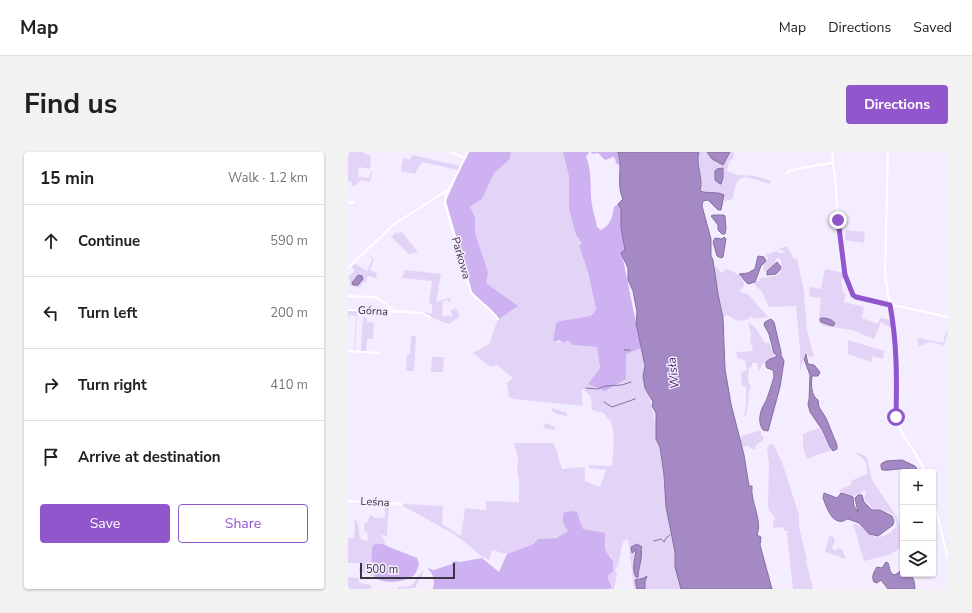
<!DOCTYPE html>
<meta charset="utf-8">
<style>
body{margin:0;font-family:"Nunito Sans",sans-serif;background:#f2f2f2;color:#202124}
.controls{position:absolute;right:12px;bottom:12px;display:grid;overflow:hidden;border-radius:4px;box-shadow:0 1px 3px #0004}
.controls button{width:36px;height:36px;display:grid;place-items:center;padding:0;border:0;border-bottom:1px solid #e0e0e0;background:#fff;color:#202124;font:20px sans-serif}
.scale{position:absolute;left:12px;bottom:10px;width:95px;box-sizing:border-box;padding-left:4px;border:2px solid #393440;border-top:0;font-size:11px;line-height:14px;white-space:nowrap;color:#393440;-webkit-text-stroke:3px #f4edff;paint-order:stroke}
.stop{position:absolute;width:12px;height:12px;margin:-9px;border:3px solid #9155cc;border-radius:50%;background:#fff}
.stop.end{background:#9155cc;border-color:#fff;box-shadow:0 1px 4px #0008}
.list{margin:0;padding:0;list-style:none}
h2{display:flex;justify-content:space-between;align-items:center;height:52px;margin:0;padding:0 16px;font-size:17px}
h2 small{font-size:13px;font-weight:400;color:#757577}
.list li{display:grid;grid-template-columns:26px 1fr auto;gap:12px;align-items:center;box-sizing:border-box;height:72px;padding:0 16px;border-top:1px solid #e0e0e0}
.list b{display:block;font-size:15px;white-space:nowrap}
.list em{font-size:13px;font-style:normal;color:#757577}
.actions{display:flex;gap:8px;padding:12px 16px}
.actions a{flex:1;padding:9px 0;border:1px solid #9155cc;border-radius:4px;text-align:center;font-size:14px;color:#9155cc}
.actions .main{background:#9155cc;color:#fff}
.icon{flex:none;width:22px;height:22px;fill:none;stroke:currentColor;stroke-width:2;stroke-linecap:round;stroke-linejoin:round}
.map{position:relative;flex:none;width:600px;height:437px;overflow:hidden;border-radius:4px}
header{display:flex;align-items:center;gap:24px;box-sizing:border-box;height:56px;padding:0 20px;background:#fff;border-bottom:1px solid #e0e0e0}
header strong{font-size:19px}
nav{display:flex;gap:22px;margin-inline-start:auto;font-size:14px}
.intro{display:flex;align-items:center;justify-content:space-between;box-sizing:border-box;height:96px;padding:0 24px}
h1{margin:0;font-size:28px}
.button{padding:10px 18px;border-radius:4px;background:#9155cc;color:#fff;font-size:14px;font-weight:700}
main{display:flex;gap:24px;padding:0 24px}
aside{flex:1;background:#fff;border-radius:4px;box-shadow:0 1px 3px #0004}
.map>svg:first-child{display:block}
.green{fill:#e3d4f7}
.forest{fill:#cdb1f0}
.water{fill:#a489c5;stroke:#84709d}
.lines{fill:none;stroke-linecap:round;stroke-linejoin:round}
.stream{stroke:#84709d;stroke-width:1}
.minor{stroke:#fff;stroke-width:2}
.route{stroke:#9155cc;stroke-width:5}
.labels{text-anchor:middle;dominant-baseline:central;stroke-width:3;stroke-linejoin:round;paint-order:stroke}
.street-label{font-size:11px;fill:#393440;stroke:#f4edff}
.water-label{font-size:12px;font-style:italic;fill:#4f2a73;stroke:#f4edff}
</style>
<header>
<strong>Map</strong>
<nav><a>Map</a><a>Directions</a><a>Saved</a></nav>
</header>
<div class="intro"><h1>Find us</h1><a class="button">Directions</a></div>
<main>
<aside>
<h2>15 min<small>Walk · 1.2 km</small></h2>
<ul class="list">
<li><svg class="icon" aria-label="ahead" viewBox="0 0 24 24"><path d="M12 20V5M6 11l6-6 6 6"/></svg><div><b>Continue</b></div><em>590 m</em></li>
<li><svg class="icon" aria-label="left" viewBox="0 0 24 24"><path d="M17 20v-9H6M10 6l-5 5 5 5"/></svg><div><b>Turn left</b></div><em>200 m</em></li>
<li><svg class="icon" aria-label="right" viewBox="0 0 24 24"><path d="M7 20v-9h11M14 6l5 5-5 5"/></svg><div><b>Turn right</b></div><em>410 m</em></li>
<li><svg class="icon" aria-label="arrive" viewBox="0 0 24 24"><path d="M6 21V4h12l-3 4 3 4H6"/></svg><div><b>Arrive at destination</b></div></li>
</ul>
<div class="actions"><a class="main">Save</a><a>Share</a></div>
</aside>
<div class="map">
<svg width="600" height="437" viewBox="0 0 600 437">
<rect width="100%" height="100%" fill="#f4edff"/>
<path class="green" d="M 0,0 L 15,0 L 15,1 L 23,4 L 22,17 L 11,15 L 10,25 L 21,26 L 23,19 L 24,20 L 22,30 L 13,28 L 7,34 L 3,34 L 4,30 L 0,29 Z
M 163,0 L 215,0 L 221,25 L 228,83 L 234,92 L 231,95 L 240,120 L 248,157 L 246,161 L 242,164 L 212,169 L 208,171 L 205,190 L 221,189 L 225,193 L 249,195 L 252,216 L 278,202 L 293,189 L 297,214 L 295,224 L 304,255 L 312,295 L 316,323 L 318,355 L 327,400 L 327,415 L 335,437 L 286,437 L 280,387 L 275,389 L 270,413 L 267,418 L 269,423 L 266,437 L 260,437 L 264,435 L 260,426 L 263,405 L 257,397 L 258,388 L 235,377 L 231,365 L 224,359 L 216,360 C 213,367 216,374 220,379 C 210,386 202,387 190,387 L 184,392 L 159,402 L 144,398 L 141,408 L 133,404 L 118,391 L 104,381 L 55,354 L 55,351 L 56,352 L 95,354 L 94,372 L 113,384 L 117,356 L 138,358 L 138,349 L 171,350 L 171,329 L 169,318 L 170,306 L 166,291 L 205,291 L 208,297 L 214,317 L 237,315 L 237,329 L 252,335 L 258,318 L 241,316 L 241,313 L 264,314 C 265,301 268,279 262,268 L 259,267 L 256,261 L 244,258 L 243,245 L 236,238 L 233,238 L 235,254 L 165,247 L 161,245 L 159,231 L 165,226 L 149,213 L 142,215 L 125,201 L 141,192 L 150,167 L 170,154 L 137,131 L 140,120 L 129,87 L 127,80 L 127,65 L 122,55 L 123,54 L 134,47 L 146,21 L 162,7 Z
M 351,0 L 386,0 L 385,7 L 381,10 L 379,19 L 390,23 L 407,24 L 423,29 L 421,33 L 420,31 L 398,25 L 393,26 L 388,31 L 385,46 L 382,48 L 376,49 L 377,45 L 352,39 C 357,26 347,13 351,0 Z
M 64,3 L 112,14 L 110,18 L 74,10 L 67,22 L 53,19 L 55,6 L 62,8 Z
M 498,78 L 517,80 L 516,91 L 497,88 Z
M 53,79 L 70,100 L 61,102 L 43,85 L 48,80 L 50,82 Z
M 439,94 L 446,107 L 449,106 L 456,140 L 459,179 L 466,204 L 461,205 L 460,202 L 457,202 L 455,206 L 453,217 L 452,218 L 452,197 L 448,154 L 421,155 L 414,140 L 406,132 L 409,129 L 411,129 L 412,126 C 427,125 438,124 432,106 L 429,106 L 425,113 L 416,120 L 415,112 L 420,107 L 418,103 L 430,98 L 430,101 L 435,101 L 436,99 L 430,97 Z
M 21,104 L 26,107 L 22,118 L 29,121 L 28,126 L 20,124 L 17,131 L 15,130 L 12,135 L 5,135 L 4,133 L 2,135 L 2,128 L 0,126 L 7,118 L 3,115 L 7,112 L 19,119 L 24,108 Z
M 366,115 L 369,115 L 373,121 L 379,117 C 387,121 396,123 396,134 L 392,138 L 394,141 L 400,142 L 420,165 L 406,167 L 402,164 L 401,167 L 390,169 L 379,163 L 375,166 L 370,142 Z
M 477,117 L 496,121 L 497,127 L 493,127 L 495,141 L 498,142 L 496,150 L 516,155 L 514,166 L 530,172 L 532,166 L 544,168 L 545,177 L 533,170 L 526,187 L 504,178 L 475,174 L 471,170 L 470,167 L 471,165 L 473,146 L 462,145 L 461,136 L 463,135 L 473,137 Z
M 57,118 L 93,122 L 88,150 L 104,145 L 102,147 L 103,150 L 98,148 L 95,150 L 94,164 L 105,164 L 102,159 L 107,156 L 112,163 L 111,165 L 101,172 L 71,161 L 70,160 L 84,161 L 84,152 L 81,151 L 84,129 L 54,126 Z
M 0,158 L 9,159 L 7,199 L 0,198 L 6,198 L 8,164 L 1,163 L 0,171 Z
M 15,165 L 19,166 L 19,170 L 26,171 L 25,187 L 19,187 L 18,200 L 13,199 Z
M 400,170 L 407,175 L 417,191 L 421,191 L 426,201 L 429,203 L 428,205 L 422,207 L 414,212 L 412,218 L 411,218 L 409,211 L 404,211 L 404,214 L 401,216 C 401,222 398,229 403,234 C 399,243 401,253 398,263 L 396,264 L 398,252 L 398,235 L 394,233 L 393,220 L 399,218 L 397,208 L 389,206 L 388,200 L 405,199 L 402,188 L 403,182 Z
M 598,180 L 600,180 L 596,193 L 582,190 L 571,194 L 569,187 L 575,186 L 575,187 L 595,191 Z
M 63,184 L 68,184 L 66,219 L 58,219 L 59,202 L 62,202 Z
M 500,188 L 536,199 L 535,207 L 525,204 L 523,210 L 500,202 Z
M 84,205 L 96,205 L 95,220 L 83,220 Z
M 204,256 L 219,261 L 219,264 L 209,262 L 204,259 Z
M 198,271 L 207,275 L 207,278 L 196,276 L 195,274 Z
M 471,276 L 475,279 L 483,299 L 480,299 L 459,307 L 455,295 L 455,282 Z
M 412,278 L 413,280 L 413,284 L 416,284 L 415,288 L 408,293 L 407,298 L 399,294 L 394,295 L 391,286 C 397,281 405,282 412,278 Z
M 425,292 L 434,310 L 451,363 L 451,375 L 459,408 L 456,408 L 458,409 L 465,437 L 445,437 L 439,381 L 441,379 L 437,379 L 434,375 L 425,376 L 425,371 L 427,366 C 423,360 418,357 420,348 L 421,311 L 419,297 L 420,293 Z
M 506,300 L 513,302 L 519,306 L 524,328 L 549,365 L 555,383 L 555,395 L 541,403 L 516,409 L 505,372 C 517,371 520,393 540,382 C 545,379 547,377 549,372 L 545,362 L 531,357 L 525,357 L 517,348 L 516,344 L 518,342 L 517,339 L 514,339 L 513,341 L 506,344 L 493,340 L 491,338 L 503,333 L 503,329 L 519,322 C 519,307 517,308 506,300 Z
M 37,352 L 41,353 L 39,384 L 32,383 L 35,386 L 38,394 L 28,392 L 24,395 L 24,415 L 26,424 L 11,420 L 12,411 L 0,411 L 0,386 L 6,386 L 7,367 C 13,373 9,382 14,388 L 20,389 L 19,380 L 16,378 L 16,371 L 19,371 L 20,367 L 21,367 L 22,363 L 28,366 L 37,366 Z
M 484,383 L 487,388 L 486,392 L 484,395 L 486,399 L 490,396 L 494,397 L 498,407 L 477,400 L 481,385 Z
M 77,418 L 67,436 L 49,437 L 51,435 L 63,434 L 71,423 Z
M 0,425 L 11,426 L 11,431 L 23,433 L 23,437 L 0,437 Z"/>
<path class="forest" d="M 120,0 L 163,0 L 162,7 L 146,21 L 134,47 L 123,54 L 122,55 L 127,65 L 127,80 L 129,87 L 140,120 L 138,131 L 170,154 L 151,167 L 124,140 L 98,49 Z
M 215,0 L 241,0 L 238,5 C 244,17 242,40 244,53 C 245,61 248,67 249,75 L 253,78 C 263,72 264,66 266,55 L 270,52 L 273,57 L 273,76 L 277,98 L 275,107 L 293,196 L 278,202 L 278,227 L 257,239 L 240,232 L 252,216 L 249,195 L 225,193 L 221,189 L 218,189 L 216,191 L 211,188 L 205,190 L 208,171 L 212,169 L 242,164 L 246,161 L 248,157 L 240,120 L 231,94 L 234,91 L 228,83 L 221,56 L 221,25 Z
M 243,0 L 270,0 L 272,14 L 268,11 L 267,6 L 265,5 L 257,8 L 250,1 L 244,2 Z
M 224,359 L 229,360 L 235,377 L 257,381 L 257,397 L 265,410 L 265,420 L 261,422 L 260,426 L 264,436 L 260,437 L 85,437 C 87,428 86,422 79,416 L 86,418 L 104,412 L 105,409 L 112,410 L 134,406 L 151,420 L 159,402 L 185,392 L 190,387 L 208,386 L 220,379 C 216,374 213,367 216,360 Z
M 27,392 L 34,392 L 69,406 L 71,412 C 70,416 68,421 66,423 C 58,431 31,433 26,423 C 22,416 24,405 24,398 L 24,395 Z"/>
<path class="water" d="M 270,0 L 351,0 C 347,13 356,26 352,39 C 359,42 369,39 376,43 L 373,58 L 370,58 L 360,48 L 355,49 L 354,54 L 363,87 L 363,104 L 365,108 L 370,142 L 375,166 L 377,217 L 383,252 L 396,303 L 401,334 L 404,334 C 402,350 415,368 409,383 L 413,385 L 412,393 L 424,437 L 333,437 L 327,415 L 327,400 L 318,355 L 316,323 L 312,295 L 308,287 L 308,261 L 304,254 L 305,250 L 297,236 L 295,224 L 297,214 L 288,171 L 289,160 L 285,139 L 280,128 L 280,116 L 273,101 L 277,98 L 273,76 L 273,57 L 270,52 L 275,47 C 270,37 272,24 272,13 C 272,9 271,4 270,0 Z
M 359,0 L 382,0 L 375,13 L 364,7 Z
M 375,16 L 375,26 L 373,32 L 372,32 L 367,28 L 367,19 L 369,17 Z
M 365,63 L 376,63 L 377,64 L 378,76 L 377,82 L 374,82 L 370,78 L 370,73 L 363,64 Z
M 376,85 L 378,87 L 375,105 L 373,106 L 369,104 L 365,90 L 367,86 L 374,87 Z
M 410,104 L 416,105 L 418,109 L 413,114 L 407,130 L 400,132 C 396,129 395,125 391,122 L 400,121 L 407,117 Z
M 429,110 L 433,115 L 432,118 L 428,122 L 419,123 L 419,119 Z
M 10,123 L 14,124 L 15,127 L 10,133 L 5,133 L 4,130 L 5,130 Z
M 473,166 C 478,166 485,167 487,172 L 485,174 L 473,170 L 472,167 Z
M 423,167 L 426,170 L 433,200 L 433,203 L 436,209 L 432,235 L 420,279 L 415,278 C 409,269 412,258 418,249 C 419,247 426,226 426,224 C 426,222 425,220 425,218 L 419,216 L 418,214 L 418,210 L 422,207 L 428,205 L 429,203 L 426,201 L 421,182 L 416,173 L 417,170 Z
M 458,202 L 460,212 L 466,213 L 472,220 L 470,224 L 464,224 C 463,232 463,244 470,248 L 471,255 L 478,266 L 489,293 L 489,297 L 485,299 L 482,295 L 475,279 L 462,260 L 460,252 L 461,248 L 462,223 L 456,207 Z
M 554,308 L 567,314 L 569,317 C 565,318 563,317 559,317 C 550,316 542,319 534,318 L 533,315 L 533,312 L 538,309 Z
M 476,341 L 489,346 L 493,341 L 503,344 L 505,345 L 506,354 L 510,360 L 507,346 L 510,343 L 514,343 L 516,350 L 524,358 L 532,358 L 544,364 L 546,369 L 545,373 L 530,384 L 521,382 L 511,371 L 500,367 C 498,367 497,369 495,369 C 483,372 478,353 475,346 Z
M 289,392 L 294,395 L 293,397 C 295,407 290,416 290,425 L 289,426 C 283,420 287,406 288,399 L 288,398 L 284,401 L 283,395 Z
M 538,410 L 540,411 C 542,415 541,422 547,423 L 555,417 L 555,422 L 563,422 L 566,429 L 567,437 L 540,437 L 533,428 L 529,431 L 526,430 C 523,424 526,420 529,415 L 534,416 Z
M 299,424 L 297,430 L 297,437 L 289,437 L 287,428 L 296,426 Z"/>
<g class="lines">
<path class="stream" d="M 276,198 L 282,198
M 238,236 L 249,237 L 258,234 L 274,233 L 283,230
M 256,250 L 259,252 L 264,255 L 287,247
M 306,389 L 313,387 L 316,390 L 318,386 L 322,383"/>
<path class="minor" d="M 103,0 L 117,6
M 120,0 L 98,43 L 97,51 L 123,140 C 131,150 143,156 150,167
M 540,0 L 537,122 L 546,179 L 548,210 L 548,265 C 551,283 570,301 577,320
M 484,10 C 488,20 487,30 488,40 C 491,70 491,118 505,143 L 508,145 L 600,165
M 439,21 L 444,18 L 483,11 L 485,9 L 484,0
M 0,50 L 4,51 L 6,50
M 0,116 L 45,73 L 101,37
M 0,144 L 26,145 L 34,149 L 46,159 L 74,161 L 82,165
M 0,158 L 49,160
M 0,199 L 31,201
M 585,347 L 600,406
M 0,349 L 54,352"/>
</g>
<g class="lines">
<path class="route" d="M 490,68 L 497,123 L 505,143 L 508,145 L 542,153 C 549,190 549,227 548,265"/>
</g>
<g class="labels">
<g class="street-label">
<text transform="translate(113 106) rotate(74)">Parkowa</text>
<text transform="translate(25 159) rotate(3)">Górna</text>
<text transform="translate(27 350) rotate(3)">Leśna</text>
</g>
<g class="water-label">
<text transform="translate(325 221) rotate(-96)">Wisła</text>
</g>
</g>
</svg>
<div class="controls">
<button>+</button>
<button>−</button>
<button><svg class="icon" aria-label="layers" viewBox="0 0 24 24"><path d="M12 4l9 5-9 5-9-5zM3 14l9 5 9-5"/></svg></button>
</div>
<div class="scale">500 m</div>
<div class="stop" style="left:548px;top:265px"></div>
<div class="stop end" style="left:490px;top:68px"></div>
</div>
</main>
